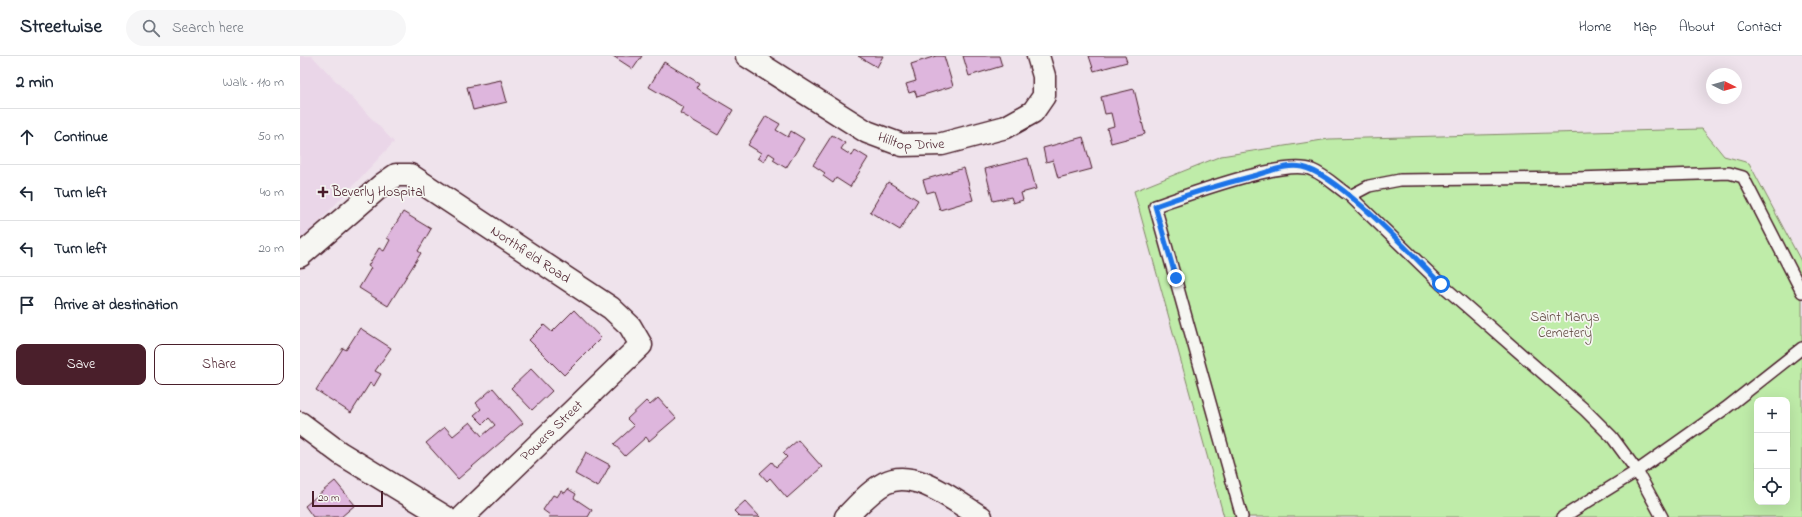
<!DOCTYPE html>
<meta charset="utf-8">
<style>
body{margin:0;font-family:"Indie Flower",sans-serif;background:#f6f6f7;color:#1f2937}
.controls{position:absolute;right:12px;bottom:12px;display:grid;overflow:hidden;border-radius:8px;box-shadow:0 4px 16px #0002}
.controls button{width:36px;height:36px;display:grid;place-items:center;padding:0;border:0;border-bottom:1px solid #e0e1e3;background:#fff;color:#1f2937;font:20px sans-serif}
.compass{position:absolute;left:1406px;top:12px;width:36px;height:36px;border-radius:50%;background:#fff;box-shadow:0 4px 16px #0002;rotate:95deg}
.scale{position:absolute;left:12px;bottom:10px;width:71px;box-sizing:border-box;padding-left:4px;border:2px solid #4a1f2b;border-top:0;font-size:11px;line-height:14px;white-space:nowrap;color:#4a1f2b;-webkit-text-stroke:3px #f6f6f2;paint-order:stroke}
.stop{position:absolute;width:12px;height:12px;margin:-9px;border:3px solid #1a73e8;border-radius:50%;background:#fff}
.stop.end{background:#1a73e8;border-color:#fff;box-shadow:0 1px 4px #0008}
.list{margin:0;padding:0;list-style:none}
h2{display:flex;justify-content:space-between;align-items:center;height:52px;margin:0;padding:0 16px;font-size:17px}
h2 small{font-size:13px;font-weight:400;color:#747a83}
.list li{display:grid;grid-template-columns:26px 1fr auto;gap:12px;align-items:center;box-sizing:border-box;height:56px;padding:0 16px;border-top:1px solid #e0e1e3}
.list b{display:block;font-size:15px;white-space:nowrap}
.list em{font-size:13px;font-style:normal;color:#747a83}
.actions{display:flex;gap:8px;padding:12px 16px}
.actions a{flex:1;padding:9px 0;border:1px solid #4a1f2b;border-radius:8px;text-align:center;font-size:14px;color:#4a1f2b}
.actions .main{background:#4a1f2b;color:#fff}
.icon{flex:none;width:22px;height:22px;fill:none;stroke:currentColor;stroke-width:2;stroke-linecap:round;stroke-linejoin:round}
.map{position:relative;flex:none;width:1502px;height:461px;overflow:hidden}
header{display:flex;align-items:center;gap:24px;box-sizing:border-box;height:56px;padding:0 20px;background:#fff;border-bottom:1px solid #e0e1e3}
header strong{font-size:19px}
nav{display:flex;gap:22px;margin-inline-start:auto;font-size:14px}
.search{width:280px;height:36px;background:#f6f6f7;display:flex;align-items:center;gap:10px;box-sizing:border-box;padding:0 14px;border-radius:22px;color:#747a83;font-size:15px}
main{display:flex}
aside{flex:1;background:#fff}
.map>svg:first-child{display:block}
.built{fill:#ead6e8}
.green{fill:#bfeca9;stroke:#84866a;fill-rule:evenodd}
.building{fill:#deb6dd;stroke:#4a1f2b}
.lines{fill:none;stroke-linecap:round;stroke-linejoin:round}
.service-casing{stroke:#4a1f2b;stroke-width:14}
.minor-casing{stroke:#4a1f2b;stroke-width:25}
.tertiary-casing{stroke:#4a1f2b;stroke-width:25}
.service{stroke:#f6f6f2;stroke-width:11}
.minor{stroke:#f6f6f2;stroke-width:22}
.tertiary{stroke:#f6f6f2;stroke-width:22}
.route{stroke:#1a73e8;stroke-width:5}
.poi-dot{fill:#4a1f2b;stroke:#f6f6f2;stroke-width:1.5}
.labels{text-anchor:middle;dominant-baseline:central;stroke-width:3.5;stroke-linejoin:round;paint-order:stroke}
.street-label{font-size:14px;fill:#4a1f2b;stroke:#f6f6f2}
.poi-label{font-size:14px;fill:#4a1f2b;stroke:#f6f6f2;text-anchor:start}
.park-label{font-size:14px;fill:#67524a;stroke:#f6f6f2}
</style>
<header>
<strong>Streetwise</strong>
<div class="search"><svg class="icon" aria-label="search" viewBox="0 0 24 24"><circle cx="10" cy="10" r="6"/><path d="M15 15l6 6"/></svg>Search here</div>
<nav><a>Home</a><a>Map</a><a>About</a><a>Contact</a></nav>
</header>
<main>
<aside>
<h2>2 min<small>Walk · 110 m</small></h2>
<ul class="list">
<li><svg class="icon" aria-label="ahead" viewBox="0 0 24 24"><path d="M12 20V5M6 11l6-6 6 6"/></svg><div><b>Continue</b></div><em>50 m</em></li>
<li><svg class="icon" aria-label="left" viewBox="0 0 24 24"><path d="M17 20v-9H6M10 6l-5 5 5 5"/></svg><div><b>Turn left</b></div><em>40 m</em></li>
<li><svg class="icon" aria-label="left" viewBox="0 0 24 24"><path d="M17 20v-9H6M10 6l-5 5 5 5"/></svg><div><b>Turn left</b></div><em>20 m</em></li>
<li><svg class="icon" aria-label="arrive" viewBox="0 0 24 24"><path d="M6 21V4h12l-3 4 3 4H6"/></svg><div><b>Arrive at destination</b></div></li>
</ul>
<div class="actions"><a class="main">Save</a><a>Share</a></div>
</aside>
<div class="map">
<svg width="1502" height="461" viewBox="0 0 1502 461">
<rect width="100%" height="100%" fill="#efe3ec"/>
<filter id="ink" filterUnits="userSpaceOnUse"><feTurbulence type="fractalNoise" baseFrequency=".025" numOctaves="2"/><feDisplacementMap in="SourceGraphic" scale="8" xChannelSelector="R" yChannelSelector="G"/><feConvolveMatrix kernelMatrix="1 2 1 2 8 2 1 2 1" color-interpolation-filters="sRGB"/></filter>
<g filter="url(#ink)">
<path class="built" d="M 0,0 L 12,0 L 94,86 L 0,186 Z"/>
<path class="green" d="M 1402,73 L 1424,100 L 1449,107 L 1502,207 L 1502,461 L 924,461 L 834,135 L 921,100 L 1029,83 ZM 1457,344 L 1487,344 L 1487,446 L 1457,446 Z"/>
<path class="building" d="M 313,0 L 342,0 L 333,13 Z
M 558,0 L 583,0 L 577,11 Z
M 636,0 L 644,0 L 653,30 L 617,41 L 615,35 L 609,37 L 606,28 L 616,25 L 611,8 Z
M 663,0 L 699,0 L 702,10 L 669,20 Z
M 789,0 L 825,0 L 827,6 L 794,15 Z
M 364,6 L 399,27 L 396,32 L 433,54 L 418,79 L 380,57 L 383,51 L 349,31 Z
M 201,24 L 207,46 L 173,54 L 167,31 Z
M 834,33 L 845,78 L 811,87 L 807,72 L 814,70 L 811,57 L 805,58 L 801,41 Z
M 466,60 L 480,68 L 476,74 L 488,81 L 491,75 L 504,83 L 486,112 L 473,104 L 475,101 L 469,97 L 464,106 L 458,102 L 461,97 L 448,89 Z
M 532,79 L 545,87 L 541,93 L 552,100 L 555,94 L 568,102 L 550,131 L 536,122 L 533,127 L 523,120 L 525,117 L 513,109 Z
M 783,81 L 792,113 L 758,122 L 753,104 L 746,106 L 743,92 Z
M 728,102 L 736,133 L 721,137 L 723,144 L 713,147 L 711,141 L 693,145 L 685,113 Z
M 664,112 L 673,144 L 640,154 L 634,135 L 627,137 L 623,124 Z
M 588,126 L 618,144 L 600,174 L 570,156 Z
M 103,156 L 131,173 L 118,195 L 121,197 L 88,250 L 59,232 L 71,212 L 68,210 L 79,192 L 84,195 L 90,184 L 87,182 Z
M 274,254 L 301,282 L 264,319 L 229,284 L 244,269 L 252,276 Z
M 60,272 L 91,292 L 75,315 L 81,318 L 74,330 L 70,327 L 51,357 L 16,334 L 43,292 L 46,294 Z
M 231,313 L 252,335 L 232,354 L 211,332 Z
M 193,332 L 223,367 L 158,423 L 126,387 L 145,371 L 153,380 L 170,366 L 182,380 L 195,369 L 189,362 L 183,368 L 174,359 L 181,353 L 176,347 Z
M 358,342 L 376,362 L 349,385 L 346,381 L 325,400 L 314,388 L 334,370 L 327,363 L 346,345 L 350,349 Z
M 498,384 L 522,411 L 487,442 L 470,422 L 467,425 L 460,417 L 472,406 L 476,411 L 487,401 L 483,397 Z
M 286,396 L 310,409 L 298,431 L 275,418 Z
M 35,425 L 55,449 L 41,461 L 13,461 L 5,450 Z
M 268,433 L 276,438 L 274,442 L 292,454 L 288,461 L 248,461 L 250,459 L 243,454 L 253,439 L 257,441 L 261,435 L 265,437 Z
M 445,445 L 460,461 L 440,461 L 434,455 Z"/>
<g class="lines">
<g class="service-casing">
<path id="service" d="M 1502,236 L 1443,121 L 1429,117 L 1277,122 L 1100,124 L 1069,130 L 1050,140 L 1141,228 L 1285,354 L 1312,381 L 1337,415 L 1426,352 L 1502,292
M 942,461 L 855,150 C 885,140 985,102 1012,114 C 1025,119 1038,132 1050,140
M 1263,461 L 1337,415 L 1362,461"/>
</g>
<g class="minor-casing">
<g id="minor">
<path id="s1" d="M 447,0 L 567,76 L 602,89 L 642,88 L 706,71 L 733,56 L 744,40 L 744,20 L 738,0"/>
<path id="s2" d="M 0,200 L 83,128 L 96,119 L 110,119 L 311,252 L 330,270 L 341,289 L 163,461"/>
<path d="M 546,461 C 558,449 570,435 585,427 C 614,411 656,446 681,461"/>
</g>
</g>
<g class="tertiary-casing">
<path id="tertiary" d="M 0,367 L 40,397 L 145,461"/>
</g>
<use href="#service" class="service"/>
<use href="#minor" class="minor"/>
<use href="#tertiary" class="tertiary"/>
</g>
</g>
<g class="lines" filter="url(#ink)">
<path class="route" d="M 876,222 L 855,150 C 888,138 922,128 957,119 C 971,115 987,108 1002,111 C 1038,118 1112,199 1141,228"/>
</g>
<path class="poi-dot" d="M21 130h4v4h4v4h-4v4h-4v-4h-4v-4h4z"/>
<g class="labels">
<g class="street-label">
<text stroke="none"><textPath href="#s1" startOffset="188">Hilltop Drive</textPath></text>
<text stroke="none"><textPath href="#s2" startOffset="284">Northfield Road</textPath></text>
<text transform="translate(252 375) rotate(-44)">Powers Street</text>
</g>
<g class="poi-label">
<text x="32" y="136">Beverly Hospital</text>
</g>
<g class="park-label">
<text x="1265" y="261">Saint Marys<tspan x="1265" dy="16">Cemetery</tspan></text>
</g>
</g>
</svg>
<div class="controls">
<button>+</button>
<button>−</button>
<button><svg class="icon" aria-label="locate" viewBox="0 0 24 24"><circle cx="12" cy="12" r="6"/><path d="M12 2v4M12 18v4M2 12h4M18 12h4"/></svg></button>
</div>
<svg class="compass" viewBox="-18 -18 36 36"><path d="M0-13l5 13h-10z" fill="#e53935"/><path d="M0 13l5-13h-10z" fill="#747a83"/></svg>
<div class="scale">20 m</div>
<div class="stop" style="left:1141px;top:228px"></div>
<div class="stop end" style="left:876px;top:222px"></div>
</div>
</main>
